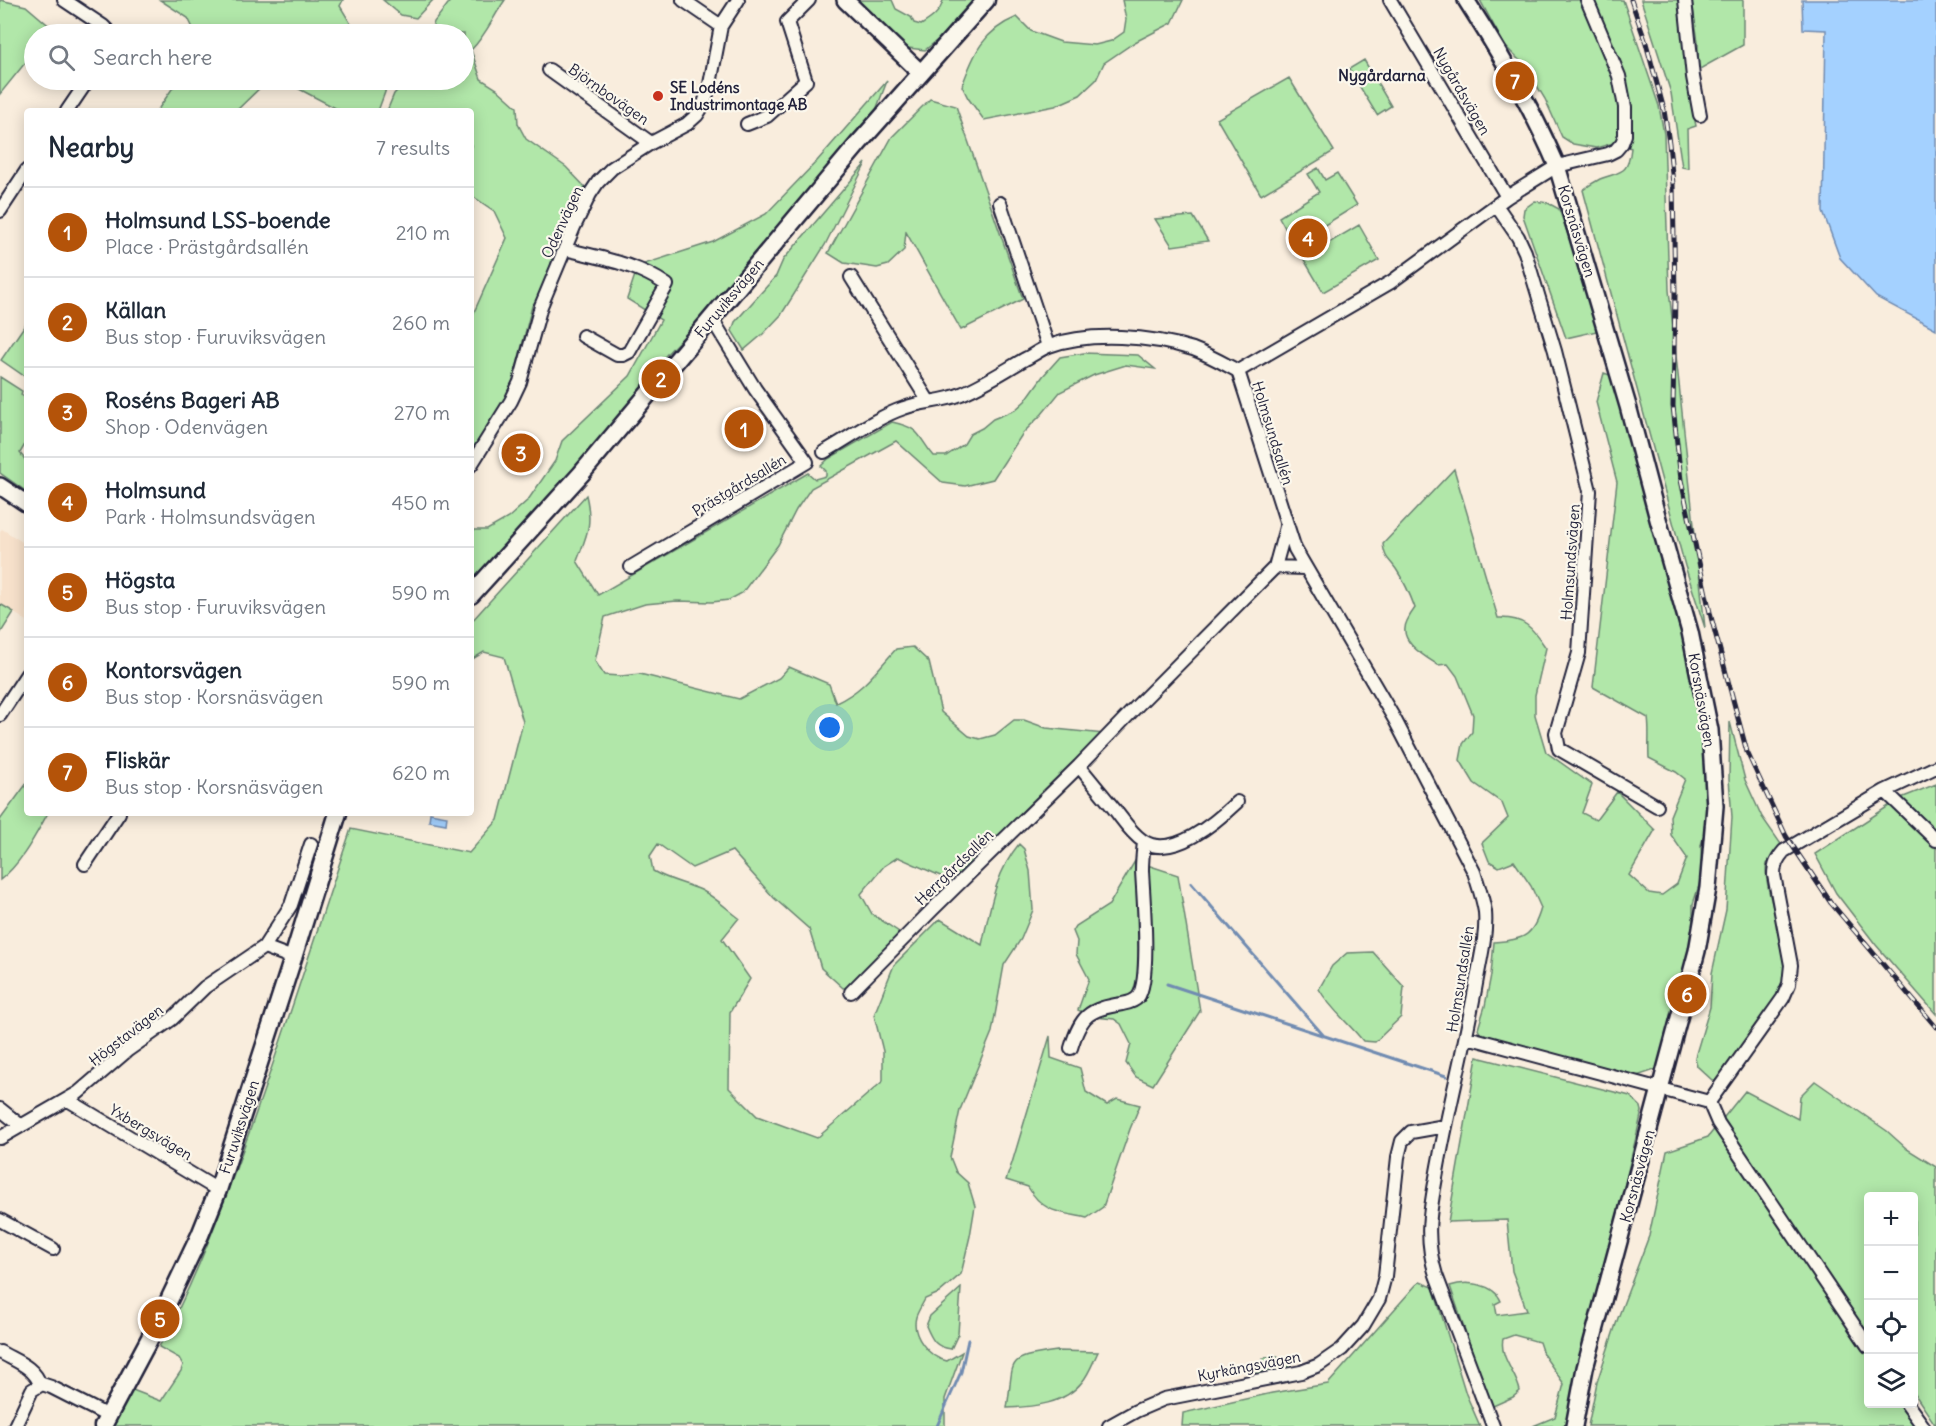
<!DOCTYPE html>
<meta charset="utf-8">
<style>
body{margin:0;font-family:Delius,sans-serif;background:#f2f2f3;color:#1f2937}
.controls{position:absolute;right:18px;bottom:18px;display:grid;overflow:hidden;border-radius:6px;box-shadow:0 3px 15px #0003}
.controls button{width:54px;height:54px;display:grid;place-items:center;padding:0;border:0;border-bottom:2px solid #e0e1e3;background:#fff;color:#1f2937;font:30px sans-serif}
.you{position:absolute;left:830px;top:728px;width:21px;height:21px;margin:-15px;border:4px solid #fff;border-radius:50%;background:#1a73e8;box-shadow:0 0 0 9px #1a73e833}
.badge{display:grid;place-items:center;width:39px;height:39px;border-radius:50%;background:#b45309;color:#fff;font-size:20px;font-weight:700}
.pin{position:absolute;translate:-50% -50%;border:3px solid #fff;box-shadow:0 2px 6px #0006}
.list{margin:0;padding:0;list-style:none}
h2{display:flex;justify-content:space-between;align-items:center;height:78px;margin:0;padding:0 24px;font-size:26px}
h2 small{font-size:20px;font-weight:400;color:#747a83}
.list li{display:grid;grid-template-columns:39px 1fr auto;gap:18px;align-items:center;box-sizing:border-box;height:90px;padding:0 24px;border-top:2px solid #e0e1e3}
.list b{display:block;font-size:22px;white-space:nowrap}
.list p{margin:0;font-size:20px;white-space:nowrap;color:#747a83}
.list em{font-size:20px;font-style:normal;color:#747a83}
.icon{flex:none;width:33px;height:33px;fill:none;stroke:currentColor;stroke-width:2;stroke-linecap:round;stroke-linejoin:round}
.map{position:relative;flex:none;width:1936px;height:1426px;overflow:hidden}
.search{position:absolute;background:#fff;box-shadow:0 3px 15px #0003;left:24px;top:24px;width:450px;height:66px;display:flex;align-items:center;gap:15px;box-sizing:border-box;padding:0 21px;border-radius:33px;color:#747a83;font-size:22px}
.panel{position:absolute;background:#fff;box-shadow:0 3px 15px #0003;left:24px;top:108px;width:450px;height:708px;border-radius:6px}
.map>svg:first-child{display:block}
.built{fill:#f7e1cb}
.green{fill:#b1e7a9;stroke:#6a8472;stroke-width:1.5}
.water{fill:#a4d1ff;stroke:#708bb1;stroke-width:1.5}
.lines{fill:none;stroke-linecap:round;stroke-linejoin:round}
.stream{stroke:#708bb1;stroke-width:3}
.minor-casing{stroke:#22223b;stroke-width:16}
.tertiary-casing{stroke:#22223b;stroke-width:20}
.secondary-casing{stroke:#22223b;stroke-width:21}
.minor{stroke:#fbf7ec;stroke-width:12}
.tertiary{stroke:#fbf7ec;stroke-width:15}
.secondary{stroke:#fbf7ec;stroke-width:16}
.rail-casing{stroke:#22223b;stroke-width:5}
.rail{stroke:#fbf7ec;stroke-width:3;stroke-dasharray:9;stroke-linecap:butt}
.poi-dot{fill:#c8321e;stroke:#fbf7ec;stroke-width:2}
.labels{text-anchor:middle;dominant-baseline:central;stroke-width:4.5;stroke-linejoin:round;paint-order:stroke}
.poi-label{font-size:15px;font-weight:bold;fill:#22223b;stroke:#fbf7ec;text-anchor:start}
.street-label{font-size:15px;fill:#22223b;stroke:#fbf7ec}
.neighbourhood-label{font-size:16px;font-weight:bold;fill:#22223b;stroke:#fbf7ec}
</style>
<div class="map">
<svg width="1936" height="1426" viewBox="0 0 1936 1426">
<rect width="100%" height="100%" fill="#f9eddd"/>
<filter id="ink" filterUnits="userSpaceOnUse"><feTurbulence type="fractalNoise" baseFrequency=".0167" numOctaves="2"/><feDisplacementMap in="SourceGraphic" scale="12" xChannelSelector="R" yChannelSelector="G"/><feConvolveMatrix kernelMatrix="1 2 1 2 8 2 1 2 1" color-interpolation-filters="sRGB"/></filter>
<g filter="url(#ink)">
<path class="built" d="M 2,529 L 27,545 L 27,621 L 0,604 L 0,531 Z"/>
<path class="green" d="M 0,0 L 26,6 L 53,29 L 48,34 L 34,34 L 34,52 L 0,94 Z
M 160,0 L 343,0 L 340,6 L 357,34 L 196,34 L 188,18 Z
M 383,0 L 433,0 L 416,18 L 401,15 Z
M 451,0 L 505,0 C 493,17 486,35 471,50 L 481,79 L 497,89 L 517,107 L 518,124 L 526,139 L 566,167 L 586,188 C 578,210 570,237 552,254 L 550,279 L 532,306 L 513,381 L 502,406 L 471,457 L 471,319 L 507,238 L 494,211 L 471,195 L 471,111 L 387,111 L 394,94 L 407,80 L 464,80 L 464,34 L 430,34 L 434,22 Z
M 852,0 L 892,0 L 896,9 L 911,17 L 914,23 L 921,25 C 931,19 941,12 943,0 L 978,0 L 950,30 L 925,50 L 908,48 L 898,42 Z
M 1122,0 L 1183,0 L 1172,23 L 1135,42 L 1104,63 L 1096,80 L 1080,95 L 1055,106 L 984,120 L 968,98 L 962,86 C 974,53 983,31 1017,17 L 1031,31 L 1061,42 L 1095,45 L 1111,41 L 1124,32 L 1126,19 Z
M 1480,0 L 1623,0 L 1659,106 L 1664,134 L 1669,290 L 1705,628 L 1685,566 L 1583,190 C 1588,186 1594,182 1600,179 C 1620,171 1628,176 1631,148 L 1617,142 L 1596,148 L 1573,144 L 1562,137 L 1545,99 L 1525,66 L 1505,46 Z
M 1641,0 L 1682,0 L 1690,78 L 1687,80 L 1696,126 L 1687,129 L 1688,168 L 1682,167 L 1671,93 Z
M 1692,0 L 1743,0 L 1743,45 L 1698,70 L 1698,42 Z
M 1364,60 L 1391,106 L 1377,115 L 1349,69 Z
M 1289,78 L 1334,151 L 1261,195 L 1217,119 Z
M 178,80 L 268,80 L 236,111 L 157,111 Z
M 282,80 L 387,80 L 385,92 L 378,111 L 341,111 Z
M 887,81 L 873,118 L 705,317 C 681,339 652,364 641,395 L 471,587 L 471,530 L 487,530 L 508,518 L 528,500 L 555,461 L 562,441 L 630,376 L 661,320 L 627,299 L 638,266 L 713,242 L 766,214 L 817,161 Z
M 930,99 L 956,106 L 1023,299 L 961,330 L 906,232 L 904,250 L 888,265 L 877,268 L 844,263 L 828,253 L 892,137 Z
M 866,163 L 825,245 L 781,315 L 763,334 L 744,350 L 732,331 L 735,322 L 776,276 L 783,260 Z
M 1318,168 L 1325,180 L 1337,173 L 1357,205 L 1294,244 L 1279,217 L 1319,192 L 1308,174 Z
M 1535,201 L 1548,203 L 1559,209 L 1601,330 L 1566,338 L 1523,216 L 1524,209 Z
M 1193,216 L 1208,241 L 1172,246 L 1155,219 Z
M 1359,225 L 1379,260 L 1323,292 L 1303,258 Z
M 27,322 L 27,378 L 1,360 Z
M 1084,353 L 1138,355 L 1155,369 L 1126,365 L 1094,375 L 1060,392 L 1042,414 L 1023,433 L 993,479 L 965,486 L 943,483 L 896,441 L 811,488 L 796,510 L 778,545 L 742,593 L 729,600 L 712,602 L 677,601 L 645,604 L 605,617 L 595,661 L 604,675 L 621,676 L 640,674 L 739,699 L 779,678 L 789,667 L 829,684 L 836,703 C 864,690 876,671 896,649 L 913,647 L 929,662 L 941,712 L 969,736 L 980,739 L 995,735 L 1014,720 L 1024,720 L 1046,728 L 1105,734 L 1095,741 L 954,882 L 898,857 L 884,866 L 861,894 L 872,914 L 899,932 L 891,945 L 853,986 L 843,988 L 821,968 L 809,929 L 774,898 L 732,851 L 692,868 L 658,844 L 650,856 L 653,871 C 668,880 685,883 701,890 C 715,897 727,909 739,918 L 722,939 L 750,979 L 730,1012 L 729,1088 L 757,1116 L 817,1138 L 883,1081 L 883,1051 L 874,1015 L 894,965 L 940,919 L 982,945 C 990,909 995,873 1019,844 L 1024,849 L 1030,871 L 1033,910 L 1021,939 L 1004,965 L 992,1032 L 960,1110 L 950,1157 L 956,1172 L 968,1183 L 975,1206 L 970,1236 L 961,1274 L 939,1293 L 925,1299 C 922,1305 918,1311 916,1317 C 911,1335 929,1358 947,1361 L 962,1352 L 945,1399 L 945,1426 L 111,1426 L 130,1389 L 161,1401 L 181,1371 L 183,1365 L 179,1358 L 159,1347 C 195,1282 221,1211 246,1141 C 283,1038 316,933 351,829 L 469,853 L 498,820 L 523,722 L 504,657 L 484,652 L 471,660 L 471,622 L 586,495 C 593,525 587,534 577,561 L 598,595 L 808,473 L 815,479 L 826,476 L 826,471 L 821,466 L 828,459 L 892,422 C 923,429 916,435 934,456 L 946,456 L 964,444 L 970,434 L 982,428 L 993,419 L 1015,410 L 1025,401 L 1043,376 L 1060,357 Z
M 1604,373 L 1610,375 L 1642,476 L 1684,631 L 1706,730 L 1712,807 L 1701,845 L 1702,876 L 1693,904 L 1693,942 L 1682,977 L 1680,1004 L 1658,1069 L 1637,1076 L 1482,1037 L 1478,1029 L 1485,1006 L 1491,975 L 1494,942 C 1523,940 1533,937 1541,908 L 1531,886 L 1514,861 L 1499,867 L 1489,861 L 1482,843 L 1508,818 L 1502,803 L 1474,783 L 1460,760 L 1463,744 L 1472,732 L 1473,715 L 1457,676 L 1448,664 L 1438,665 C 1424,656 1397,641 1407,621 C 1409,617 1412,612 1415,608 C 1410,594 1404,581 1396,569 C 1388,558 1385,559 1383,544 L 1454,469 L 1498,618 C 1524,617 1532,627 1546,648 L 1535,695 L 1535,715 L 1546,752 L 1592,785 L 1582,813 L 1596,820 L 1617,792 L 1655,830 L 1629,875 L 1649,893 L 1662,895 L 1677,884 L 1687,858 L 1671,835 L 1670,816 L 1685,779 L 1676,772 L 1649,758 C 1648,744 1650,732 1648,718 L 1593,687 L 1617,482 L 1596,402 Z
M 0,377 L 22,391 L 21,395 L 27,399 L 27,441 L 20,453 L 27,462 L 27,492 L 0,473 Z
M 0,604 L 14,612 L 0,634 Z
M 1730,722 L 1745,780 L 1762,817 L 1783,847 C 1777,852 1770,856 1767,864 C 1761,880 1787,946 1786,972 C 1786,995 1735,1058 1720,1080 L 1712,1080 L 1697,1066 L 1695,1057 L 1710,1007 L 1712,973 L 1726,910 L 1732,817 L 1729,779 Z
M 27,783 L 27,813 L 48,813 C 35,836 21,864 0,880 L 0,820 Z
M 1936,784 L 1936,1014 L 1876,945 L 1836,893 L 1815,854 L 1901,798 Z
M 1135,861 L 1178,875 L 1200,1011 L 1153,1085 L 1136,1077 L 1126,1063 L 1131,1044 L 1121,1024 L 1114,1019 L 1095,1017 L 1078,1010 L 1089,979 L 1076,954 L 1077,941 L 1073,931 L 1076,926 L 1109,905 Z
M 1373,952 L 1404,987 L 1401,1017 L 1375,1042 L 1363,1041 C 1348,1022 1331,1010 1319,989 L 1332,966 L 1347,953 Z
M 1050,1036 L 1051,1058 L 1080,1068 L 1086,1092 L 1107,1105 L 1117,1099 L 1140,1105 L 1130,1129 L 1103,1207 L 1087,1218 C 1060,1212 1043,1213 1028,1187 L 1006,1180 L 1012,1163 Z
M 1477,1057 L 1630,1096 L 1641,1107 L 1642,1111 C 1619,1216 1588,1320 1565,1426 L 1533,1426 L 1555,1417 L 1564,1384 L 1543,1354 L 1539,1342 L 1514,1335 L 1503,1339 C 1499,1357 1517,1374 1520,1391 L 1513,1397 L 1491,1407 L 1450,1286 C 1467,1280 1494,1284 1501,1301 L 1495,1304 L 1497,1315 L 1527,1311 L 1512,1271 L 1507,1220 L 1448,1222 Z
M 1815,1081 L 1887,1131 L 1907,1149 L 1936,1167 L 1936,1426 L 1914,1393 L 1914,1196 L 1868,1196 L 1868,1404 L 1910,1404 L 1913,1426 L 1588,1426 L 1597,1382 L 1618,1318 L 1649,1236 L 1667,1151 L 1708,1137 L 1745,1091 L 1798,1119 L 1800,1096 Z
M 1420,1282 L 1433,1287 L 1466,1394 L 1480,1426 L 1182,1426 L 1183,1413 L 1272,1393 L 1328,1384 L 1416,1285 Z
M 961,1288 L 958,1334 L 951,1349 C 935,1347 932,1340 926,1326 L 930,1316 Z
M 1057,1351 L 1098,1352 C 1093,1362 1089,1374 1082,1382 C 1065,1404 1033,1407 1007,1408 C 1015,1358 1003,1359 1057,1351 Z
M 1275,1356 L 1287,1362 L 1294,1370 L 1258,1375 L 1254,1371 L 1264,1358 Z"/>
<path class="water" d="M 1802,0 L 1936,0 L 1936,329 L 1876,297 L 1840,258 L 1823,212 L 1826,30 L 1803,29 Z
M 430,813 L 447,816 L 446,824 L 429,821 Z"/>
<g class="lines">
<path class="stream" d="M 1191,883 L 1324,1036
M 1167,984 L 1446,1076
M 937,1426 L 961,1372 L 968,1340"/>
<g class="minor-casing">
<path id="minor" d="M 64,0 L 103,26 L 111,34
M 683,0 L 721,26
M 1390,0 L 1507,197
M 1685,0 L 1693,77 L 1700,115
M 549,70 L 651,143
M 67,111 L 88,80
M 747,124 L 767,116 L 806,81 L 787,22 L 809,0
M 1000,203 L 1048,346
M 1496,205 L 1518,237 L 1525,252 L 1555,351 L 1590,491 L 1579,653 L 1556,733 L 1559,749 L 1657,806
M 0,211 L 27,170
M 565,249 C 601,258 637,264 667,285 L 629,352 L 623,355 L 617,355 L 583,336
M 851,277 L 929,402
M 1238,371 L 1391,282 L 1507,197 L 1557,166 L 1608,154 L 1616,150 L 1622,143 L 1625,135 L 1625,107 L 1619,76 L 1587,0
M 824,452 C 849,438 877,417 904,408 C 922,401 943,402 961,394 C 983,385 1004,371 1025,359 C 1033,355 1041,349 1049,346 C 1090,331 1151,336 1193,349 C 1209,355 1223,363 1238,371 L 1295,549 L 1395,720 L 1474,872 C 1478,885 1483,898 1485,912 C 1487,935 1480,961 1476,984 C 1465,1047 1448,1109 1437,1172 C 1430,1211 1424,1236 1436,1275 L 1493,1426
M 471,465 L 511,401 L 520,382 L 541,306 L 574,227 L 590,194 L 598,182 L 612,168 L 651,143 L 687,124 L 697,115 L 704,104 L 710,84 L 721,26 L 738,0
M 1286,527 L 1275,567 L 1304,568
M 631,567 L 807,462 L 755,389 L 712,319
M 0,715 L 27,674
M 1079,766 C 1091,781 1103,795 1115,810 C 1123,820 1131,833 1143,841 C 1172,860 1216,822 1237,802
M 1885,791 L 1936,840
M 85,864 L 119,813
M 264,947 L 293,958
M 851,992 L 933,909 L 1079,766 L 1138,705 L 1275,567
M 1467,1037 L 1709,1102 L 1718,1123 L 1868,1346
M 1071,1048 C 1081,1015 1089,1009 1122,1004 C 1127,1003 1134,1002 1138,997 C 1151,980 1143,895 1142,870 C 1142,861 1143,851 1144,842
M 68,1100 L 218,1190
M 1709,1102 L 1771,1015 L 1783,998 L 1789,984 L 1791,965 L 1774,875 C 1774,865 1777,859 1784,851 L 1885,791 L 1936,767
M 0,1109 L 20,1125
M 0,1138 L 78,1093 L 128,1050 L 172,1019 L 205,987 L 264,947 L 291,905 L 311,844
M 0,1220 L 53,1249
M 0,1352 C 15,1361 35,1367 40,1385
M 1907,1404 L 1923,1426
M 15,1426 L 32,1390 L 42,1384 L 51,1387 L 108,1416
M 1109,1426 L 1136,1411 L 1164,1399 L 1301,1372 L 1319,1365 L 1342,1349 L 1363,1326 L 1379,1299 L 1385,1276 L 1398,1157 L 1402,1141 L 1411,1132 L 1445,1126"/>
</g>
<g class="tertiary-casing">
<path id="tertiary" d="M 845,0 L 921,73
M 1466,0 C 1500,53 1532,107 1557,166 L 1628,406 L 1658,519 L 1690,632 L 1710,730 L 1715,806 L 1708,888 L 1697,951 L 1585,1368 L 1574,1426
M 0,486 L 27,504"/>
</g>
<g class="secondary-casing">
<path id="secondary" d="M 471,595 L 581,474 L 858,144 L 986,0
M 103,1426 L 160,1319 L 200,1235 L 218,1190 L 293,958 L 338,813"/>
</g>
<use href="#minor" class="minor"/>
<use href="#tertiary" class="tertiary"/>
<use href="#secondary" class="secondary"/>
<g class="rail-casing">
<path id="rail" d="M 1631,0 L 1646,43 L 1664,110 L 1669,143 L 1673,184 L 1675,295 L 1673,406 L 1681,480 L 1711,617 L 1747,752 L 1786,836 L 1831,903 L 1936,1027"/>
</g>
<use href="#rail" class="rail"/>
</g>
</g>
<circle class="poi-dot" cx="658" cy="96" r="6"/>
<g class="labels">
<g class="poi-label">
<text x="670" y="87">SE Lodéns<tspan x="670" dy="17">Industrimontage AB</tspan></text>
</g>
<g class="street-label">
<text transform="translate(1462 91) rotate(60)">Nygårdsvägen</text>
<text transform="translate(609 94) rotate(35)">Björnbovägen</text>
<text transform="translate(562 222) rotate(-65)">Odenvägen</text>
<text transform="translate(1577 231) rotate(73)">Korsnäsvägen</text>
<text transform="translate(729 298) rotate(-50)">Furuviksvägen</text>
<text transform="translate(1273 433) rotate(73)">Holmsundsallén</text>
<text transform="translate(739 485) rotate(-31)">Prästgårdsallén</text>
<text transform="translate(1570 562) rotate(-86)">Holmsundsvägen</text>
<text transform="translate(1702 700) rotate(80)">Korsnäsvägen</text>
<text transform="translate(954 867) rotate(-44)">Herrgårdsallén</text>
<text transform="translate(1460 979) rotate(-81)">Holmsundsallén</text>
<text transform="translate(126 1035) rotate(-38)">Högstavägen</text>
<text transform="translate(239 1127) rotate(-72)">Furuviksvägen</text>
<text transform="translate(151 1132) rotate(31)">Yxbergsvägen</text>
<text transform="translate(1637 1176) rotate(-75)">Korsnäsvägen</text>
<text transform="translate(1249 1366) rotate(-11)">Kyrkängsvägen</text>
</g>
<g class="neighbourhood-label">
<text x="1382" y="75">Nygårdarna</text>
</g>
</g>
</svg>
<div class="controls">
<button>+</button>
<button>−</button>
<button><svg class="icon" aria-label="locate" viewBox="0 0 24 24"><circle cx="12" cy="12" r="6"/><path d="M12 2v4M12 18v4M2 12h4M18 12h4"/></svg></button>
<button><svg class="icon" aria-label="layers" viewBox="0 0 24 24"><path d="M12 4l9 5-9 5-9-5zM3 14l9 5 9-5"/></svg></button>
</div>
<div class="you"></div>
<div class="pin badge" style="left:744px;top:429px">1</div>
<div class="pin badge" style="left:661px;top:379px">2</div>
<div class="pin badge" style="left:521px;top:453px">3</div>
<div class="pin badge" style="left:1308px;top:238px">4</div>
<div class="pin badge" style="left:160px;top:1319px">5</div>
<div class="pin badge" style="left:1687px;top:994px">6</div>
<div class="pin badge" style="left:1515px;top:81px">7</div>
<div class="search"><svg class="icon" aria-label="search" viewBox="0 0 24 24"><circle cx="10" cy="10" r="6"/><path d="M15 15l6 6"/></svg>Search here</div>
<section class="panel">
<h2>Nearby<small>7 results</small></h2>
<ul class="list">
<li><span class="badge">1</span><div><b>Holmsund LSS-boende</b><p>Place · Prästgårdsallén</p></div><em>210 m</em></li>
<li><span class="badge">2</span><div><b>Källan</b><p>Bus stop · Furuviksvägen</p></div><em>260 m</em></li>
<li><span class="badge">3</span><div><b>Roséns Bageri AB</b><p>Shop · Odenvägen</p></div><em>270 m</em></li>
<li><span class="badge">4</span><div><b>Holmsund</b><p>Park · Holmsundsvägen</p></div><em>450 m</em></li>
<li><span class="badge">5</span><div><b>Högsta</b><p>Bus stop · Furuviksvägen</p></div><em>590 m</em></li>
<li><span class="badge">6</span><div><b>Kontorsvägen</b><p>Bus stop · Korsnäsvägen</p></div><em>590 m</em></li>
<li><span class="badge">7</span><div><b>Fliskär</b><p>Bus stop · Korsnäsvägen</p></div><em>620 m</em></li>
</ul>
</section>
</div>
